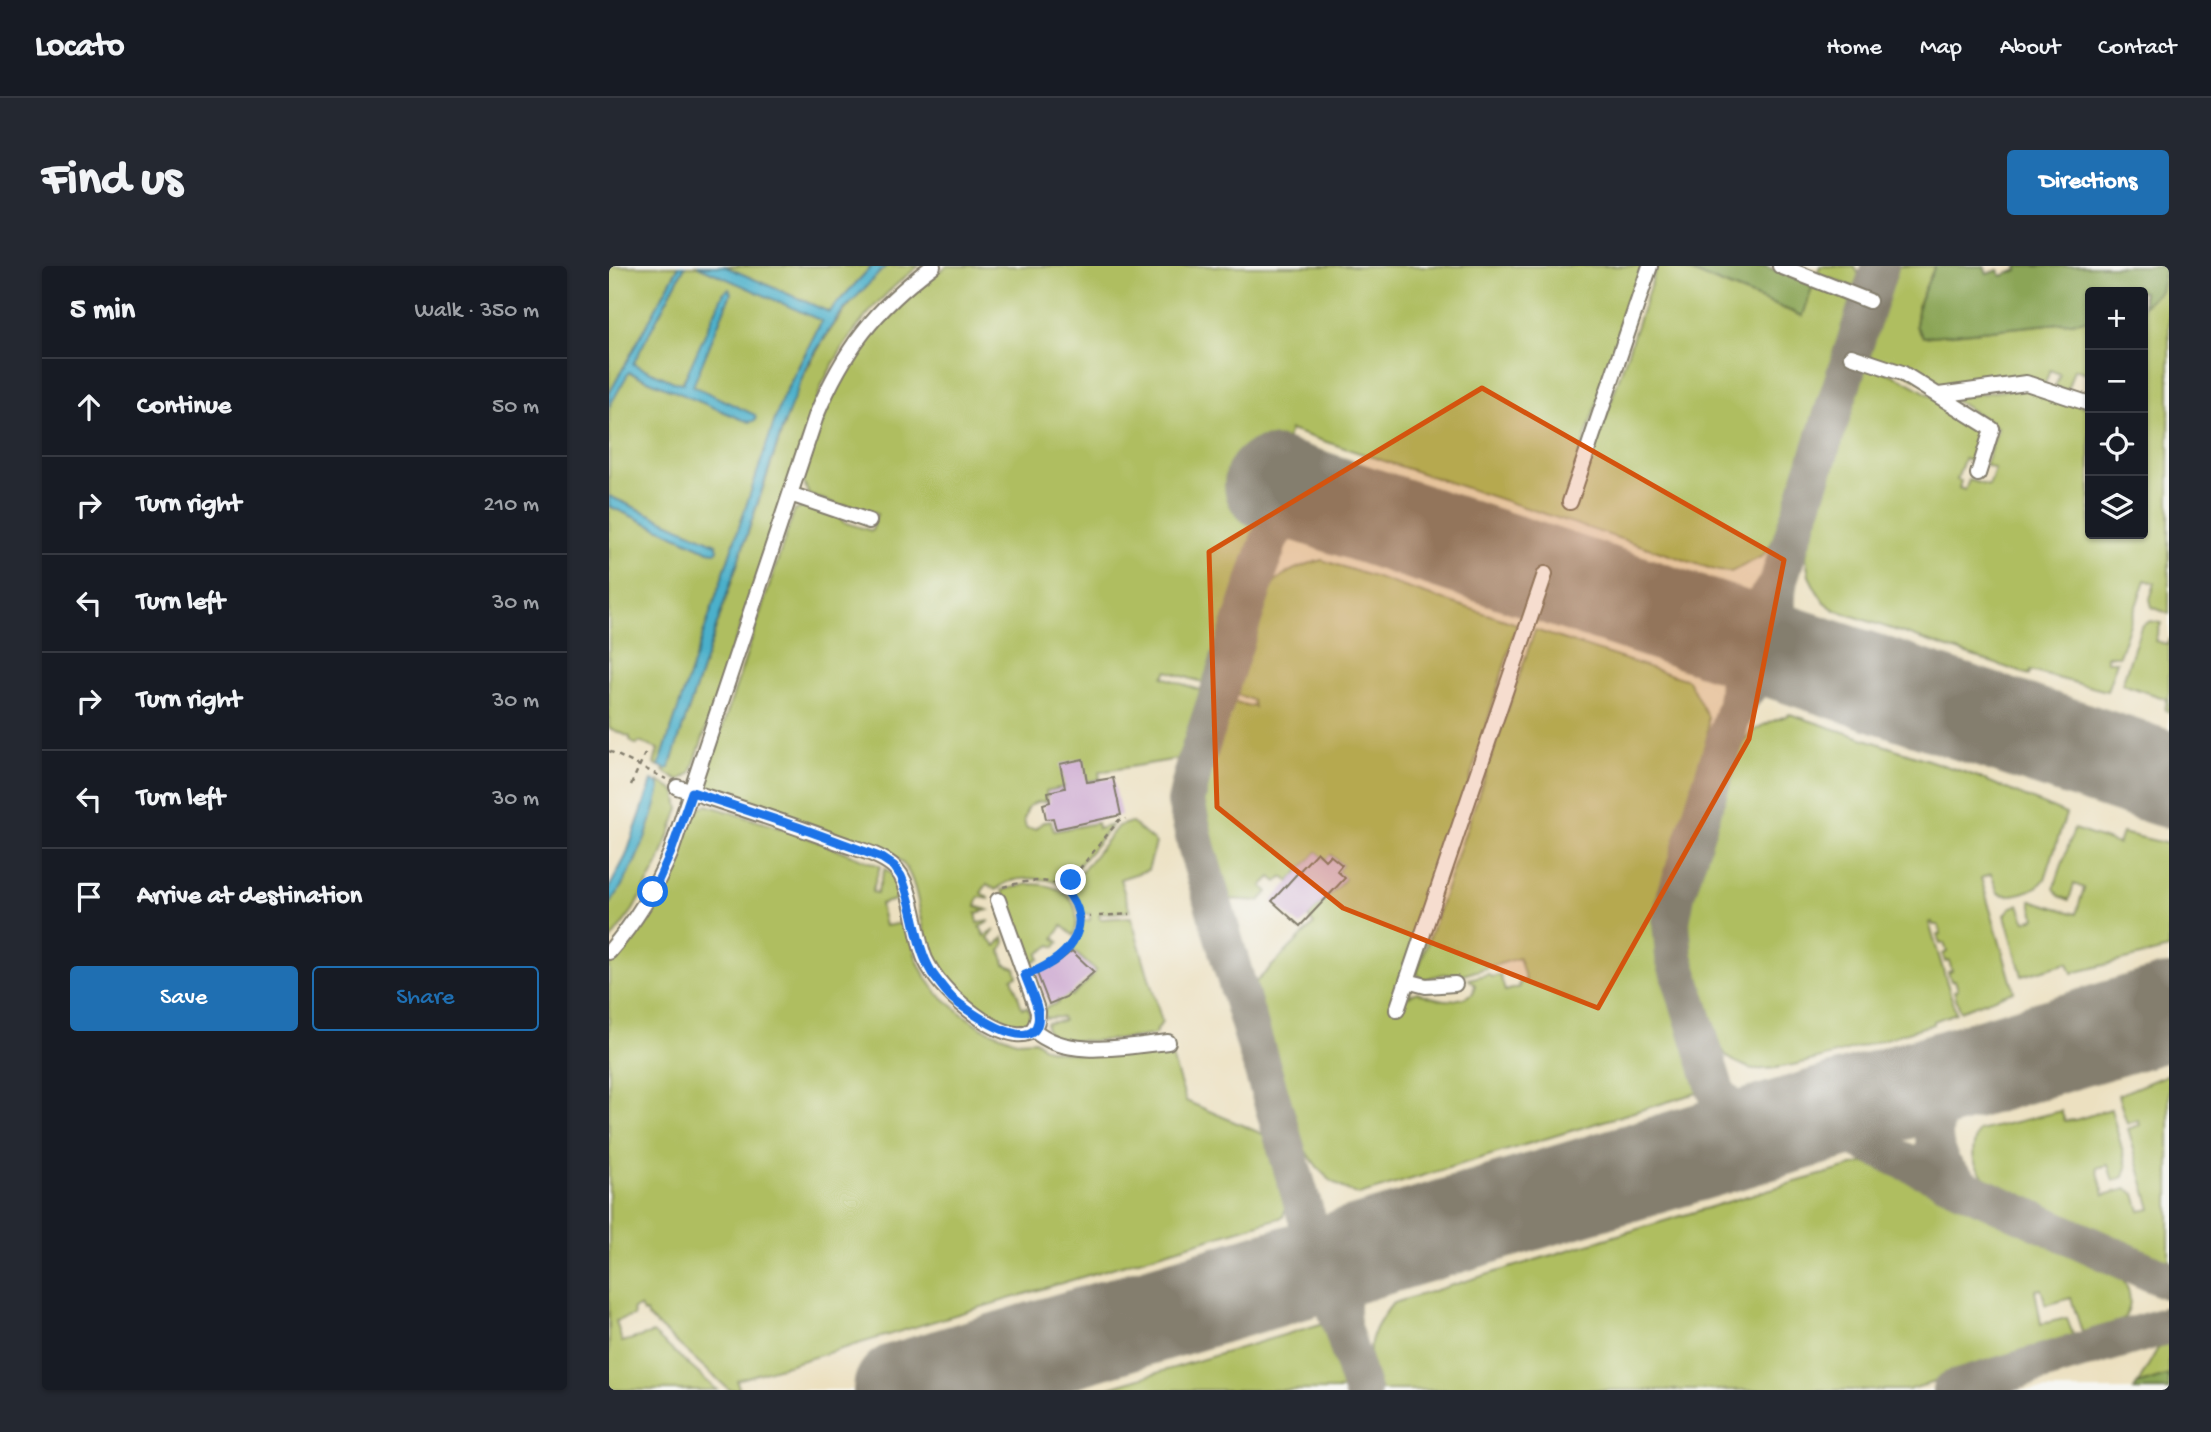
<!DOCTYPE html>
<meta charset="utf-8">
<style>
body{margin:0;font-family:"Gochi Hand",sans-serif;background:#242831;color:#f1f3f6}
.controls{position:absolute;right:21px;top:21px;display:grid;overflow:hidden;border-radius:7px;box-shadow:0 2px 5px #0004}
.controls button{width:63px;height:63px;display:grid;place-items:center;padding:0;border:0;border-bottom:2px solid #363941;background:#171b24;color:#f1f3f6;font:35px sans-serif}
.stop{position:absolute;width:21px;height:21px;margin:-16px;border:5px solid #1a73e8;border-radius:50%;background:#fff}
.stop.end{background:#1a73e8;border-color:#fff;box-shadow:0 2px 7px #0008}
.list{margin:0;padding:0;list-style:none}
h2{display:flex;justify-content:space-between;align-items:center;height:91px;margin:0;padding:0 28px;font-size:30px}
h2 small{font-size:23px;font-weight:400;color:#9ea1a6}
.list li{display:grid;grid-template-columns:46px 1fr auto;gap:21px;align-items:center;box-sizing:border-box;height:98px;padding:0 28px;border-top:2px solid #363941}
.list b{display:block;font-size:26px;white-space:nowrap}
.list em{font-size:23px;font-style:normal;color:#9ea1a6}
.actions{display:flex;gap:14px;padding:21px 28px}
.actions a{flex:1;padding:16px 0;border:2px solid #1f6fb2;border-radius:7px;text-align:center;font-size:24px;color:#1f6fb2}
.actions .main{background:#1f6fb2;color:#fff}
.icon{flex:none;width:38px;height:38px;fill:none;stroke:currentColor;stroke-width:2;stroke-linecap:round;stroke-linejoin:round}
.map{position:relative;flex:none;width:1560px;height:1124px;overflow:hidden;border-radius:7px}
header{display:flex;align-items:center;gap:42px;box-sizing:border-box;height:98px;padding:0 35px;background:#171b24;border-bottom:2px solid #363941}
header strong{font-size:33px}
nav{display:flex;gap:38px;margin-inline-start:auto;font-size:24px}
.intro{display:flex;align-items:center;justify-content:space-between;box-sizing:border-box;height:168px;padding:0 42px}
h1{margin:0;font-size:49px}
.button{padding:18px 32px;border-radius:7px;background:#1f6fb2;color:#fff;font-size:24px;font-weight:700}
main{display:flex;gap:42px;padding:0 42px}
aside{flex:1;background:#171b24;border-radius:7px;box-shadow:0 2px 5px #0004}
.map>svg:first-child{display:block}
.green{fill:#afbe61;stroke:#666d3e;stroke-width:2}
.forest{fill:#8ba557;stroke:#54603a;stroke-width:2}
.water{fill:#4cb0cb;stroke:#346674;stroke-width:2}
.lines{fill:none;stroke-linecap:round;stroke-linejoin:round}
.taxiway{stroke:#847e6e;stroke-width:38}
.runway{stroke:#847e6e;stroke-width:96}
.building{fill:#ceaad1}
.minor-casing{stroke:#847e6e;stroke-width:18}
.path{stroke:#847e6e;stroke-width:2.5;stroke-dasharray:5 5;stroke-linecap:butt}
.minor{stroke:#fff;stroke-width:14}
.route{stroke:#1a73e8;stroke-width:9}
.marked{fill:#d4530e;fill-opacity:0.2;stroke:#d4530e;stroke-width:5;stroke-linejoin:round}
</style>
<header>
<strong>Locato</strong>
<nav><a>Home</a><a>Map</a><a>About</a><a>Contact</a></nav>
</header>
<div class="intro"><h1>Find us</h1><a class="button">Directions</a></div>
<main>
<aside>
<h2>5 min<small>Walk · 350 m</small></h2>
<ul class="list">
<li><svg class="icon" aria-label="ahead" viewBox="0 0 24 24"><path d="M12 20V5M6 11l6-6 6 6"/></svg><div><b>Continue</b></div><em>50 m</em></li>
<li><svg class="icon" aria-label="right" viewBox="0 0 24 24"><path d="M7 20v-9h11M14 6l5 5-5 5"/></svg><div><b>Turn right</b></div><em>210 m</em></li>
<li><svg class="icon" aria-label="left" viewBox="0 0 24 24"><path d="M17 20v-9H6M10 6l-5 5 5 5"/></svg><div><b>Turn left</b></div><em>30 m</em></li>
<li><svg class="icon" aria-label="right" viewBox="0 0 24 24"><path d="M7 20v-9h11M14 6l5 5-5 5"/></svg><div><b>Turn right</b></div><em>30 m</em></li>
<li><svg class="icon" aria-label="left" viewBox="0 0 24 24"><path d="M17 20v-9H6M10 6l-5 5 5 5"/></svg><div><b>Turn left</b></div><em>30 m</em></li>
<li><svg class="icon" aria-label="arrive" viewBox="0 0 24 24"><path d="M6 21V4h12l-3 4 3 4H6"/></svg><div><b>Arrive at destination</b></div></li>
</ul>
<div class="actions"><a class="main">Save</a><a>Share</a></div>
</aside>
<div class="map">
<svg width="1560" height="1124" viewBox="0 0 1560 1124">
<rect width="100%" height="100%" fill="#f6f6f2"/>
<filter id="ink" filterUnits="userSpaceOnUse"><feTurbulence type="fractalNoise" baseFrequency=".0143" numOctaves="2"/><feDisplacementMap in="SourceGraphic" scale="14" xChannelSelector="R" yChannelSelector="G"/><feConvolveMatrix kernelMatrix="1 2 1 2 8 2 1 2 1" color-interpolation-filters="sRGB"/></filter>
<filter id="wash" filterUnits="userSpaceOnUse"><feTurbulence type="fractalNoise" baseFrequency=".00686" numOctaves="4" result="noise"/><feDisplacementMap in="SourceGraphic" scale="28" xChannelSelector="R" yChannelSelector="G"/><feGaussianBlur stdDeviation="1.57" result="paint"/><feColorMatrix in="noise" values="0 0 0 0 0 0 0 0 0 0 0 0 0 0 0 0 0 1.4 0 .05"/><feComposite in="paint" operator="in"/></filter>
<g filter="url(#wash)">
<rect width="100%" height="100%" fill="#ece0c0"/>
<path class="green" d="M 0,0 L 70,0 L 0,128 Z
M 76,0 L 89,0 L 213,54 L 173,133 L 50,500 L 45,498 L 49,483 L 30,476 L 28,479 L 21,475 L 21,471 L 0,462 L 0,240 L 100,285 L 107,278 L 0,230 L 0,141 L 19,106 L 141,156 L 83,120 L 122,27 L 73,117 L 65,116 L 23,98 Z
M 115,0 L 263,0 L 220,46 Z
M 277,0 L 310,0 C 268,31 236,72 213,119 L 82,507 L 70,515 L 54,505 L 55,502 L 60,502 L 185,130 C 207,79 236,38 277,0 Z
M 338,0 L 1034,0 L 954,238 L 966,242 L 1048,0 L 1068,0 L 1193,50 L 1204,19 L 1242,35 L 1244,39 L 1173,261 L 1154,290 L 1122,306 L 1109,305 L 681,164 L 598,418 L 558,405 L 554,411 L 596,426 L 575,492 L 490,506 L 491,513 L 437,525 L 438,535 L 427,536 L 419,541 L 415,553 L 417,562 L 426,563 L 434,556 L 442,555 L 445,565 L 488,557 L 489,563 L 503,559 L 462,609 L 467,613 L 509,560 L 522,556 L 547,577 L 539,604 L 511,613 L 521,645 L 490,648 L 491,653 L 522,651 L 553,756 L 545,769 C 524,772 456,781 440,767 C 437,764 437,761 437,757 L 454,755 L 453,751 L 436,752 L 435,742 L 449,737 L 446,728 L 457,723 L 462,730 L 480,714 L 487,705 L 462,683 L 469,673 L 472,655 L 481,654 L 481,648 L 471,648 L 467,634 L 459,623 L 464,616 L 460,612 L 454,619 C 436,611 403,608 387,624 L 378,618 L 372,627 L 381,633 L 370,631 L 367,640 L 379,644 L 367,647 L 369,657 L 381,655 L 371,661 L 376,670 L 386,664 L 379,673 L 387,680 L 395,671 L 396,676 L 392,685 L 396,698 L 406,702 L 408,710 L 403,712 L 413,742 L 419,741 C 428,767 408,763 392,755 C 361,740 330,715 319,681 C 311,657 310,618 295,599 C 290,593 284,589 278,585 L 106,526 L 99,520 L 97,511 L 185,245 L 196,240 L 229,249 L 234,256 L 263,265 L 268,248 L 238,239 L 233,240 L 200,229 L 194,214 C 204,185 212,155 225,127 C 250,75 289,31 338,0 Z
M 1211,0 L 1245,0 L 1253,13 L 1250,23 L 1208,8 Z
M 1287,0 L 1326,0 L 1310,36 L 1307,60 L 1314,71 L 1481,54 L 1481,108 L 1465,103 L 1458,125 L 1446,121 L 1451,108 L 1441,104 L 1436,118 L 1330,124 L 1263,92 L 1257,86 Z
M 1557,0 L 1560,0 L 1560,348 L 1543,341 L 1541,333 L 1546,317 L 1536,314 L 1510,390 L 1498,390 L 1498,395 L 1508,395 L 1498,425 L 1421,405 L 1420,409 L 1226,344 L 1215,336 L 1206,322 L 1200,310 L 1197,291 L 1201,262 L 1251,103 C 1277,94 1346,146 1370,162 L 1374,172 L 1368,197 L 1355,193 L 1348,214 L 1352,215 L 1350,222 L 1356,224 L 1360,214 L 1380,220 L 1386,203 L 1376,199 L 1389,162 L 1343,132 L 1417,121 L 1481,142 L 1481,268 L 1534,268 L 1534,40 L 1551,25 Z
M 713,294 L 908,358 L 855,533 L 800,730 L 808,726 C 827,734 846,739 864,727 L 866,719 L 860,713 L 879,708 L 882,711 L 891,709 L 896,725 L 911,721 L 910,717 L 917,715 L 910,692 L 854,709 L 834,708 L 813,714 L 808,707 L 926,364 L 1079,414 L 1099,451 L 1098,485 L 1052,636 L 1048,669 L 1053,694 L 1091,826 L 750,929 C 722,919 712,908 696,884 L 645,718 L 705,658 L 699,651 L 736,613 L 728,605 L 733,599 L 722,589 L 716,594 L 708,586 L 680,616 L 674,611 L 668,616 L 662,611 L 653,620 L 659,626 L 651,635 L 619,633 L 594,545 L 593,522 L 622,435 L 645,441 L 643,434 L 624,427 C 633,400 650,326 672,311 C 684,302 699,298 713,294 Z
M 1541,355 L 1552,357 L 1546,375 L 1558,378 L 1560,372 L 1560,446 L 1556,444 L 1558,433 L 1513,418 L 1532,361 Z
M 1181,448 L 1367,510 L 1457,548 L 1436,613 C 1428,625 1401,633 1389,627 L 1382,608 L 1372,612 L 1405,725 L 1351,745 L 1345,725 L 1349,724 L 1346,714 L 1342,715 L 1339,706 L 1343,705 L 1340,695 L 1336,696 L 1334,688 L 1338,686 L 1335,677 L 1331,678 L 1328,669 L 1332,668 L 1329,659 L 1324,659 L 1323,656 L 1320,657 L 1347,747 L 1325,755 L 1325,758 C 1288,768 1171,811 1140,802 C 1134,799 1121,795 1117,789 C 1098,763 1075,694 1076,661 C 1076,630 1122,487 1142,467 C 1151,458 1169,454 1181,448 Z
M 50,515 L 67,526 L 70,543 L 49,599 L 24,644 L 0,676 L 0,640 L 27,594 L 51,522 Z
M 98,539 L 187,567 L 271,600 L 263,626 L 268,627 L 276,602 L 284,610 L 291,628 L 286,634 L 271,638 L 276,660 L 293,657 L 299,660 L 308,694 L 316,710 L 329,728 L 353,748 L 374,762 L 407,775 L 426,774 L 436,782 L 446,785 L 472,788 L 550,783 L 563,791 L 577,835 L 656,869 L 677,939 L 674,951 L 128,1114 L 130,1124 L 122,1124 L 117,1121 L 38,1050 L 37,1046 L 34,1047 L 31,1041 L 24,1043 L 25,1050 L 7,1055 L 13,1076 L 44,1067 L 108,1124 L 0,1124 L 0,698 C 33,665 59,622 73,578 C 78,563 81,544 98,539 Z
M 1465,563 L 1509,578 L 1513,567 L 1560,578 L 1560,683 L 1463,707 L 1459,697 L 1413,710 L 1396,649 L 1401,642 L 1410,638 L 1416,655 L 1426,652 L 1422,635 L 1425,635 L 1467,648 L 1475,622 L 1465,618 L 1460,634 L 1450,630 L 1445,622 Z
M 420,618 C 454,618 475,634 465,670 L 453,660 L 445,672 L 450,676 L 446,681 L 442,679 L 429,688 L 431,693 L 419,697 L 393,624 Z
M 1560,808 L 1560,1002 L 1504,972 L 1383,917 C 1363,903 1360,888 1369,865 L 1452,845 L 1456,855 L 1466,854 L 1502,843 L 1518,901 L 1515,911 L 1504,915 L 1499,899 L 1488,902 L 1495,929 L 1518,923 L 1526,928 L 1531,945 L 1542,943 L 1519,863 L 1531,859 L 1529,854 L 1518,858 L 1509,829 Z
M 1261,895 L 1275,904 L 1483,998 C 1511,996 1534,1033 1512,1056 C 1503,1065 1489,1067 1477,1071 L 1473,1066 L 1462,1032 L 1437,1039 L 1432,1023 L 1426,1024 L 1432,1058 L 1458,1052 L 1464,1069 L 1462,1075 L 1299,1124 L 767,1124 C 755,1085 759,1068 784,1037 L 1158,924 Z
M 718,1056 L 738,1124 L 490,1124 L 491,1124 Z
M 1560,1073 L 1560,1109 L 1528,1119 L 1553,1075 Z"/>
<path class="forest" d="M 1068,0 L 1156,0 L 1204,19 L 1194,50 Z
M 1326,0 L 1375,0 L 1378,8 L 1389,4 L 1392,10 L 1409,4 L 1408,0 L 1557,0 L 1551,25 L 1534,40 L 1534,26 L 1481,26 L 1481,54 L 1314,71 L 1307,60 L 1310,36 Z
M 1560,1109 L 1560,1124 L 1525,1124 L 1528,1119 Z"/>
<path class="water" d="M 70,0 L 76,0 L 24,98 L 65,116 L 74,117 L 115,26 L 120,23 L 122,27 L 84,120 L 146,149 L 147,154 L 141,156 L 132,153 L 20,106 L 0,141 L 0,128 Z
M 89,0 L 115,0 L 220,46 L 263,0 L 277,0 L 229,50 L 198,99 L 174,160 L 60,502 L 57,503 L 50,500 L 173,133 L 213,55 Z
M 0,230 L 107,278 L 109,284 L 106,286 L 100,285 L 0,240 Z
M 43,515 L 49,517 L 51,522 C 42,564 24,605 0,640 L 0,622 L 17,590 Z"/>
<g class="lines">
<path class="taxiway" d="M 727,239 C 689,232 679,243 660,274 L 585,501 L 577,536 L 588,583 L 696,946 L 753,1124
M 1170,313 C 1162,358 1174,376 1212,399
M 1083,357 C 1128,359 1149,355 1170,313 L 1271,0
M 1083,357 C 1121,380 1135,397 1126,442
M 1212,399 C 1169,393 1146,402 1126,442 L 1067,629 L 1062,656 L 1065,691 L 1107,825 C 1149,882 1171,845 1221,861 L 1355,922
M 1373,802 C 1366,806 1356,810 1349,816 C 1327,833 1319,866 1330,892 C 1335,905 1345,913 1355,922 L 1560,1015
M 733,1056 C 727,1021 745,999 773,981
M 1342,1124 L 1560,1059"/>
<path class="runway" d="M 663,218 L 1560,514
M 292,1124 L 1560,746"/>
</g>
<g id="blocks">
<path class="building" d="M 474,493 L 478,516 L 504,512 L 512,549 L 447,563 L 444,552 L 437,553 L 434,538 L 441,536 L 439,526 L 456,522 L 451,498 Z
M 708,586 L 716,594 L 721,589 L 733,599 L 728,605 L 736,612 L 691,660 L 663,635 Z
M 463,685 L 485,706 L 457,731 L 440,738 L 428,707 L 446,698 Z"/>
</g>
</g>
<g filter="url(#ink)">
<use href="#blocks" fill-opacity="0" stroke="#847e6e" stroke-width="2"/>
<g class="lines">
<g class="minor-casing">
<path id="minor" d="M 1171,0 L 1260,35
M 1242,90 L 1293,107 L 1383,163 L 1369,208
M 1330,129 L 1417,117 L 1481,138
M 181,228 L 260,255
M 961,236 L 1041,0
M 68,521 C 122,539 176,556 229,576 C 247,583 268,587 283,599 C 305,616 305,667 316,693 C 326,714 342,730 360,744 C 374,755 390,766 407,768 C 423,770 429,760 429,746 L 389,634
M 0,686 C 27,655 46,624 62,586 L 207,150 C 235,83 266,43 324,0
M 798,715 L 817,720 L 846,718
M 788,744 L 936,308
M 425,764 C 458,794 518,780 559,776"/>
</g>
<path class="path" d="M 0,485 L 57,513
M 22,519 L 38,483
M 464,611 L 510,554 L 517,553
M 394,621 C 412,616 430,612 448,618 C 455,621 460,626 464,632 C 483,662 456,694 429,705
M 455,622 L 462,614
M 490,650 L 521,648
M 470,652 L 481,651"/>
<use href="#minor" class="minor"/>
</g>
</g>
<g class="lines" filter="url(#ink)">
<path class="route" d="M 44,626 L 62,586 L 83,526 L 189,561 L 273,592 L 285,600 L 292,610 C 306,641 305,677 323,707 C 329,715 336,725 343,732 C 356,743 422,791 429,756 C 432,742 420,722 416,709 C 454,697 492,661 455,622 L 462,614"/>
</g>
<path class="marked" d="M 873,122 L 1175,294 L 1140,473 L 989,742 L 734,642 L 608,541 L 600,286 Z"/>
</svg>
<div class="controls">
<button>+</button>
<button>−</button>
<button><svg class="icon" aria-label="locate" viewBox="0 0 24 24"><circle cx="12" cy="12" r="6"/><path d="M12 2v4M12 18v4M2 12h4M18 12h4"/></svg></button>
<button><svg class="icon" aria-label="layers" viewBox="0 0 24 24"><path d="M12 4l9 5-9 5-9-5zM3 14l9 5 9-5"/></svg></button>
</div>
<div class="stop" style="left:44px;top:626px"></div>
<div class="stop end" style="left:462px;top:614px"></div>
</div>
</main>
